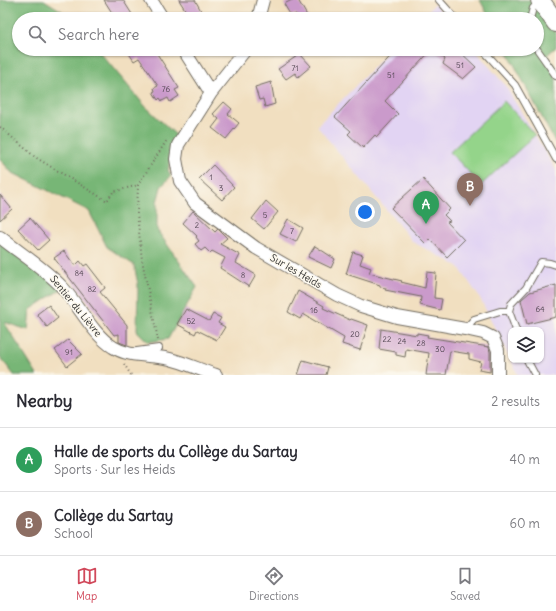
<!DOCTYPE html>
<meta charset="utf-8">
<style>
body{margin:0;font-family:Delius,sans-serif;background:#f7f7f7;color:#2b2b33}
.controls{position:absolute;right:12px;bottom:12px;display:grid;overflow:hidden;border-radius:8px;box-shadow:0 1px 3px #0004}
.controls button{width:36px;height:36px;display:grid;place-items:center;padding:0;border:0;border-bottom:1px solid #e1e1e2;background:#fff;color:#2b2b33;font:20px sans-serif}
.you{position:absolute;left:365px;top:212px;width:14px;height:14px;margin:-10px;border:3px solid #fff;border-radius:50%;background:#1a73e8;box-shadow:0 0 0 6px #1a73e833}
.badge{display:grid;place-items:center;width:26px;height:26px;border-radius:50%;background:#d1495b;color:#fff;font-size:13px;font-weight:700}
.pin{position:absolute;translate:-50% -33px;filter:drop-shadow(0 1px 2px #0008)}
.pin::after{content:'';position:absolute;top:21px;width:14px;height:12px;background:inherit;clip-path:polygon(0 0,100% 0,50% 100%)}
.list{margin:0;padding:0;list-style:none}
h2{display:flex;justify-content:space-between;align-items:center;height:52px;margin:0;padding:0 16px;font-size:17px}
h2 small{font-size:13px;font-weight:400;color:#7c7c81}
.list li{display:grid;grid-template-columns:26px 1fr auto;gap:12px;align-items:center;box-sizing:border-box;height:64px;padding:0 16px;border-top:1px solid #e1e1e2}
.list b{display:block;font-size:15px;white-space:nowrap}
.list p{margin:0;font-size:13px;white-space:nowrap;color:#7c7c81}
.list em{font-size:13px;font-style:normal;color:#7c7c81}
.icon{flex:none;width:22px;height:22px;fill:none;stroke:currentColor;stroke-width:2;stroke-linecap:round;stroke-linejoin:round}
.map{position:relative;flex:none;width:556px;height:375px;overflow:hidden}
.search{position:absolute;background:#fff;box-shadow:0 1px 3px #0004;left:12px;right:12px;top:12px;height:44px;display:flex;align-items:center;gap:10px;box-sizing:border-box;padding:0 14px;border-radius:22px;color:#7c7c81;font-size:15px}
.sheet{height:180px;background:#fff}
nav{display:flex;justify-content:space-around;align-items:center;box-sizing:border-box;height:56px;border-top:1px solid #e1e1e2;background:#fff;font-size:11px;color:#7c7c81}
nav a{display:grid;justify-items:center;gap:2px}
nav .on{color:#d1495b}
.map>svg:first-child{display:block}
.built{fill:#e2d4f3;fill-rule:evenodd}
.green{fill:#94d48a;stroke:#60805a}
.forest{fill:#77b676;stroke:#517050}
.building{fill:#ca9acb}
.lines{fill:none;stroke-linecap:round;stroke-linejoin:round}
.lane-casing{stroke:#706a5f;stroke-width:8}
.street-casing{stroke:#706a5f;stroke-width:14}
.secondary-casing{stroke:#706a5f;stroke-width:20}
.path{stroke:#706a5f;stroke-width:2;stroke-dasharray:1 3;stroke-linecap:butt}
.lane{stroke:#fff;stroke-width:6}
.street{stroke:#fff;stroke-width:12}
.secondary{stroke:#fff;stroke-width:18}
.labels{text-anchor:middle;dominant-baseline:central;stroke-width:3;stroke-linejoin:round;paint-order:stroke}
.number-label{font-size:8px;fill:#534753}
.street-label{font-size:10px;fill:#2b2b2b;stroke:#fbf7ec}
</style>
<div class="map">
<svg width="556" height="375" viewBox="0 0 556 375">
<rect width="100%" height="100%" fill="#fbf7ec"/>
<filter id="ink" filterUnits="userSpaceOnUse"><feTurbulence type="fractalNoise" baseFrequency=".025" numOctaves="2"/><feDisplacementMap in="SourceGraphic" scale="8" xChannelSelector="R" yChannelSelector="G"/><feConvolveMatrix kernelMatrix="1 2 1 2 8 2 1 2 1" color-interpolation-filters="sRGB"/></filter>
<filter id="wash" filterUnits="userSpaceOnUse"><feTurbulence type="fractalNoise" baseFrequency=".012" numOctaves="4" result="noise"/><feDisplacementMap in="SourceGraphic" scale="16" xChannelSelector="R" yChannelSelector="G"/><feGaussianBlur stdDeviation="0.9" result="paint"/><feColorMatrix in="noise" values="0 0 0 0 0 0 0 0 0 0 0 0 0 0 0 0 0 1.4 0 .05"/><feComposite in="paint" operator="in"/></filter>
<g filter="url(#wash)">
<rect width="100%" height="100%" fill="#f1dfc0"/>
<path class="built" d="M 435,4 L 448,19 L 420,19 Z
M 391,49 L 474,49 L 505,85 L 556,170 L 556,375 L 518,375 L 480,298 L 458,266 L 413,242 L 317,126 ZM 511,330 L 541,330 L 541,360 L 511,360 Z"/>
<path class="green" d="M 504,101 L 535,135 L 481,185 L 450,152 Z"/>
<path class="forest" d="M 0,0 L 44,0 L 62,11 L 70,19 L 19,19 L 19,49 L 97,49 L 145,106 L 176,135 L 168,170 L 171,176 L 161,187 L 157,202 L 157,230 L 197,287 L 168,339 L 148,342 L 137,331 L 138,284 L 134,265 L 107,247 L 89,211 L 11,172 L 0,159 Z
M 480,0 L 533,0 L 556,33 L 556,47 L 547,55 L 556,68 L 556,144 L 506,49 L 537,49 L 537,19 L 490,19 Z
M 0,237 L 63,288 L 30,310 L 28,330 L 4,322 L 37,375 L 14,375 L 0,357 Z"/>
<g id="blocks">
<path class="building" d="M 104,0 L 123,0 L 135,19 L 116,19 Z
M 179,0 L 195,0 L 204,16 L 198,19 L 191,19 Z
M 292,0 L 298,0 L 309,19 L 300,19 L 296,14 L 291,16 L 284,4 Z
M 126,49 L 154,49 L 179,88 L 175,90 L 179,96 L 170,102 L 168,98 L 162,101 L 160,98 L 158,100 L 153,92 L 155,91 L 154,88 L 158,86 L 139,58 L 134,61 Z
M 397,49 L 457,49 L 476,67 L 463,79 L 443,64 L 445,59 L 432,49 L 385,101 L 398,114 L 377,137 L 375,135 L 363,148 L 348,134 L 351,131 L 335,117 Z
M 300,54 L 311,66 L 298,77 L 295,73 L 286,79 L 278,69 Z
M 271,82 L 275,104 L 265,107 L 263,99 L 259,100 L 255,87 Z
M 224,102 L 232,109 L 228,114 L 239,123 L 226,139 L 212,128 L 219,119 L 213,114 Z
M 213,165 L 234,187 L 222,200 L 199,179 Z
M 423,179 L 450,209 L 444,215 L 450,221 L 447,222 L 464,240 L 447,257 L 430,239 L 425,243 L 391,208 Z
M 0,195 L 12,209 L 0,220 Z
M 266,201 L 278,212 L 264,229 L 252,219 Z
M 193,211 L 215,232 L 218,229 L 227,238 L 220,244 L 240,255 L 236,263 L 256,275 L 249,287 L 220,268 L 225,258 L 212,251 L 210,253 L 205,248 L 201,251 L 195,244 L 199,241 L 196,237 L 197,236 L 183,223 Z
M 30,218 L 49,240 L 38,250 L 18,229 Z
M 288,219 L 303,228 L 296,242 L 280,234 Z
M 315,246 L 335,259 L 331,268 L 308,257 Z
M 64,251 L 75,266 L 80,261 L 84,266 L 87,264 L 104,286 L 105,288 L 100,292 L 127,325 L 127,345 L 119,342 L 119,334 L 114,335 L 54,258 Z
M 353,252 L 363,255 L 360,264 L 371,268 L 369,273 L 402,281 L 401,282 L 425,288 L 427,272 L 436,273 L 434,298 L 442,299 L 440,310 L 420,305 L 421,297 L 385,290 L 386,288 L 380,287 L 380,285 L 346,274 Z
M 556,285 L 556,317 L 527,324 L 521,300 L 530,292 Z
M 298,291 L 324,306 L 323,308 L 350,320 L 351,319 L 368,325 L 360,350 L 342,344 L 344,338 L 303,314 L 300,319 L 288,312 Z
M 49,305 L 58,318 L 47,327 L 37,314 Z
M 186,309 L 209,321 L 213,314 L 221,318 L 218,323 L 225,327 L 217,340 L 197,330 L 195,334 L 177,324 Z
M 381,329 L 417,335 L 417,333 L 428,335 L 427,337 L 489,347 L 490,352 L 490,372 L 479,370 L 481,362 L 469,359 L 469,354 L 450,351 L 446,375 L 426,375 L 429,353 L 406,349 L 405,357 L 396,355 L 396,352 L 379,349 Z
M 68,340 L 82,354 L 67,366 L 55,350 Z
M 303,360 L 328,367 L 326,375 L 298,375 Z"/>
</g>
</g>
<g filter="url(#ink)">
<use href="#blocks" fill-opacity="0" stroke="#706a5f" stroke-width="1"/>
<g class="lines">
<g class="lane-casing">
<path id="lane" d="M 439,0 L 456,19
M 530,19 L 533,8 L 539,2
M 482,49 L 515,85 L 556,159
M 537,49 L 556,76
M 465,329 L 474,319 L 500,311 L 509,311
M 516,330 L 509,311 L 511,304 L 526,288 L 541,262 L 550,263 L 556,265
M 137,351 L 159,348
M 527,360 L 535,375"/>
</g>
<g class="street-casing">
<path id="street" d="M 151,0 L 163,19
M 258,19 L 263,0
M 183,49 L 211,93
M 246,49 L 211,93 L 178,145 L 176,159 L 180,181 L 195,203 L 256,248 L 337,295 L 361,306 L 397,317 L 465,329 L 483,333 L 493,338 L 498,350 L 498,375
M 0,237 C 21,254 43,267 62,287 C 78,304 93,335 113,347 C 130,358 151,354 170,359 C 186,363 200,370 216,375"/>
</g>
<g class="secondary-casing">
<path id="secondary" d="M 540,0 L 556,23"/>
</g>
<path class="path" d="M 0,127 L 35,157 L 107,201 L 113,192 L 138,185
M 158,340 L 142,260 L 137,213 L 138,185 L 167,140
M 124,364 L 131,375"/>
<use href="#lane" class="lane"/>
<use href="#street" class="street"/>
<use href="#secondary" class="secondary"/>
</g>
</g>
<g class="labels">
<g class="number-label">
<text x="460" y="65">51</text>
<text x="295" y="68">71</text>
<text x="391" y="75">51</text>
<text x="166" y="89">76</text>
<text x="211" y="177">1</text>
<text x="221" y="188">3</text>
<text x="265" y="215">5</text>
<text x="197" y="225">2</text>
<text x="292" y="231">7</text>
<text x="79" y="273">84</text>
<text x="243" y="275">8</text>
<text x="92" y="289">82</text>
<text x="540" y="309">64</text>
<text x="314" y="310">16</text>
<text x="191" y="321">52</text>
<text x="355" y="334">20</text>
<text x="387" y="339">22</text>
<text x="402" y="341">24</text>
<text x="421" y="343">28</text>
<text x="440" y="349">30</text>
<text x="69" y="352">91</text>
</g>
<g class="street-label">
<text transform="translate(296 271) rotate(30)">Sur les Heids</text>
<text transform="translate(76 306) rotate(51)">Sentier du Lièvre</text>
</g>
</g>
</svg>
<div class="controls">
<button><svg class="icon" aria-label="layers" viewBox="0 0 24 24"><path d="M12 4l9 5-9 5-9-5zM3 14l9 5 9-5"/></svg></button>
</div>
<div class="you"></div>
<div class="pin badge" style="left:426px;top:224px;background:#2e9e5b">A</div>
<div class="pin badge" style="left:470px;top:206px;background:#8d6e63">B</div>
<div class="search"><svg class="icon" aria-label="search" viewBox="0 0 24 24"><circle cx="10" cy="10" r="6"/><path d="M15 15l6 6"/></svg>Search here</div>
</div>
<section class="sheet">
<h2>Nearby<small>2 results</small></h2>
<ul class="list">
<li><span class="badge" style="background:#2e9e5b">A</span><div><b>Halle de sports du Collège du Sartay</b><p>Sports · Sur les Heids</p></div><em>40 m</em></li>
<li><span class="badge" style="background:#8d6e63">B</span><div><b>Collège du Sartay</b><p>School</p></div><em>60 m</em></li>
</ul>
</section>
<nav>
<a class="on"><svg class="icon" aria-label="map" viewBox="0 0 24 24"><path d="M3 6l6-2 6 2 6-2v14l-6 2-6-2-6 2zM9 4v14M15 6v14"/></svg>Map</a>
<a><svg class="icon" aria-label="directions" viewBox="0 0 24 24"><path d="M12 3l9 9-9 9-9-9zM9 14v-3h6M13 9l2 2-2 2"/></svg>Directions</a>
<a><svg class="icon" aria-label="saved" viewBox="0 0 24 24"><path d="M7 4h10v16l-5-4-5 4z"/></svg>Saved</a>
</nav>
